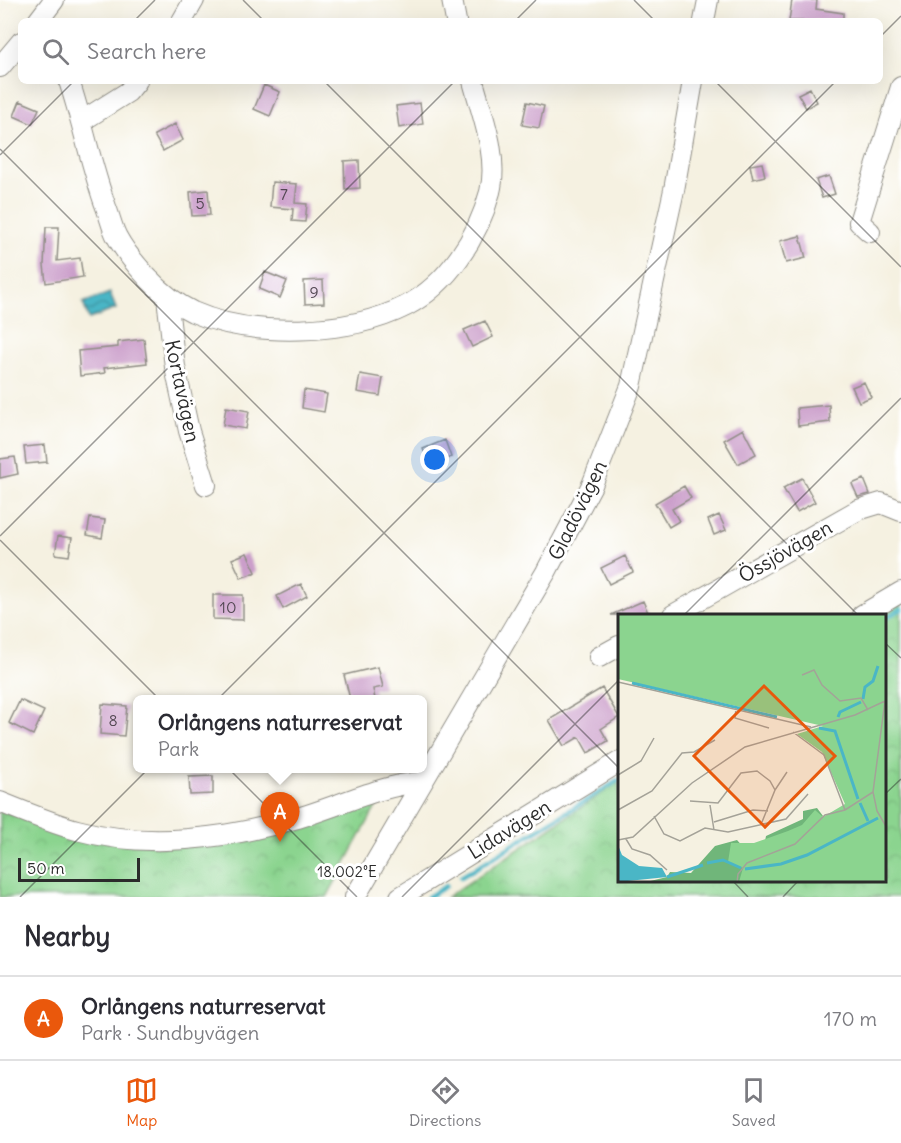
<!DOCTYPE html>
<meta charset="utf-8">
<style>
body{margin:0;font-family:Delius,sans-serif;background:#f7f7f7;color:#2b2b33}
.scale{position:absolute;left:18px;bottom:15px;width:122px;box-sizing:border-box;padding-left:6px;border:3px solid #2b2b2b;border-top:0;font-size:16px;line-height:21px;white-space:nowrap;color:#2b2b2b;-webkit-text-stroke:4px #fff;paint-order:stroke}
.you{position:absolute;left:435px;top:460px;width:21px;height:21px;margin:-15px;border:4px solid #fff;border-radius:50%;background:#1a73e8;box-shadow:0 0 0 9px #1a73e833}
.badge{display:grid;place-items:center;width:39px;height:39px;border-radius:50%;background:#ea580c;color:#fff;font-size:20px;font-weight:700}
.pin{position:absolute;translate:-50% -50px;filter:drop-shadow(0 2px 3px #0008)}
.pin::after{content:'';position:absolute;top:32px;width:21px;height:18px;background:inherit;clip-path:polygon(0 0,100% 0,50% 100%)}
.popup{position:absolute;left:133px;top:695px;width:294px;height:78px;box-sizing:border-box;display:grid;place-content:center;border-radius:9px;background:#fff;filter:drop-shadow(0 2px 4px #0005);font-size:20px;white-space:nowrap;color:#7c7c81}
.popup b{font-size:22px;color:#2b2b33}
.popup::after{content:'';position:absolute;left:50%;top:100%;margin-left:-12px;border:12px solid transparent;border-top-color:#fff}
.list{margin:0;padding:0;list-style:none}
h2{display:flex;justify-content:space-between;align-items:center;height:78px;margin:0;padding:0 24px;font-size:26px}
h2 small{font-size:20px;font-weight:400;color:#7c7c81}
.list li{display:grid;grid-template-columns:39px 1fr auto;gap:18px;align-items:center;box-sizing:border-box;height:84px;padding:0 24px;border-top:2px solid #e1e1e2}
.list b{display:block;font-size:22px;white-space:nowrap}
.list p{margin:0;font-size:20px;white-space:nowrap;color:#7c7c81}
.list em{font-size:20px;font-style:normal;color:#7c7c81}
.icon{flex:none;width:33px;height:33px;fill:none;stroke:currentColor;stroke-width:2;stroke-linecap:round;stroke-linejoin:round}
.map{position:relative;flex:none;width:901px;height:897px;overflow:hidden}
.search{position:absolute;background:#fff;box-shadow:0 6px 24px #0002;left:18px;right:18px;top:18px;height:66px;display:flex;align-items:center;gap:15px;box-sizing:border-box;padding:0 21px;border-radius:9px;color:#7c7c81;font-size:22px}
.sheet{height:162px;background:#fff}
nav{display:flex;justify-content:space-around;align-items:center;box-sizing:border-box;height:84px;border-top:2px solid #e1e1e2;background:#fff;font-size:16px;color:#7c7c81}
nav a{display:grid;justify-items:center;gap:3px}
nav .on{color:#ea580c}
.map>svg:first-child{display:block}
.park{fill:url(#park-crowns);stroke:#5b805d;stroke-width:1.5}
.water{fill:url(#water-waves);stroke:#3a7078;stroke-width:1.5}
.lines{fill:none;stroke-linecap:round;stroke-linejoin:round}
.stream{stroke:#4ab6c6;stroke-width:4.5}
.building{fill:#cb9eca}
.minor-casing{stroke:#908e86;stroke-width:22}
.minor{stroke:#fff;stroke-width:20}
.ticks{fill:none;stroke:#2b2b2b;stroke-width:1.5;stroke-opacity:0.45}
.labels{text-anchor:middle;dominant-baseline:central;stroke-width:6;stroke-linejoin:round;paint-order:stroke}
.number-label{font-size:16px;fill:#534853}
.street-label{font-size:20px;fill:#2b2b2b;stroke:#fff}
.inset-river{fill:none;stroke:#4ab6c6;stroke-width:3}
.inset-road{fill:none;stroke:#a4a298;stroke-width:1.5}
.view{fill:#e8590c;fill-opacity:0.15;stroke:#e8590c;stroke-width:3}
.inset-edge{fill:none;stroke:#2b2b2b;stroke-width:3}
.ticks-label{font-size:15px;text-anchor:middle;fill:#2b2b2b;stroke:#fff;stroke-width:6;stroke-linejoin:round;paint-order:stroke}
</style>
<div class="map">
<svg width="901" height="897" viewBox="0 0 901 897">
<defs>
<pattern id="park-crowns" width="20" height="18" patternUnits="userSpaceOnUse" patternTransform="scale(1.5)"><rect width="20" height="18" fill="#8bd48f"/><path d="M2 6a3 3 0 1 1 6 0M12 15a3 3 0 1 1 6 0" fill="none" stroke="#78b67c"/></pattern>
<pattern id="water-waves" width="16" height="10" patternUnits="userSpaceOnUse" patternTransform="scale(1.5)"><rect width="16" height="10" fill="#4ab6c6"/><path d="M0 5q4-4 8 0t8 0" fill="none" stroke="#3e94a1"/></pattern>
</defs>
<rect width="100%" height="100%" fill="#fff"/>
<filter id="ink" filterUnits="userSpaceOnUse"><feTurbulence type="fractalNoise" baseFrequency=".0167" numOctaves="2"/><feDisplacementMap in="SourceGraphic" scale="12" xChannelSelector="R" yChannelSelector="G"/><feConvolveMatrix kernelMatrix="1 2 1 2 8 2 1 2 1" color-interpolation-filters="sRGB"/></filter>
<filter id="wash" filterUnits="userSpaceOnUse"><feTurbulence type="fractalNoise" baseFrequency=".008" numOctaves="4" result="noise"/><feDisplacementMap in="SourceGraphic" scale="24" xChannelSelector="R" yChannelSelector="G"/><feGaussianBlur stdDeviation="1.35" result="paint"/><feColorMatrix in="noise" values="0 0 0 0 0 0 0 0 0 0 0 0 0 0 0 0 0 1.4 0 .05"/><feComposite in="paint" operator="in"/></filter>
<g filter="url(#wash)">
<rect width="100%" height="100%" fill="#f5f1e1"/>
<path class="park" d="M 901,600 L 901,897 L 447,897 L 619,782 L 619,880 L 884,880 L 884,615 L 877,615 Z
M 383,794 L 327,897 L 0,897 L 0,811 L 162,847 Z"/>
<path class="water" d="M 110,293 L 116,309 L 89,319 L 83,303 Z"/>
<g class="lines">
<path class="stream" d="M 884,619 L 901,609
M 461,877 L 619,780
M 428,897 L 446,886"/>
</g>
<g id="blocks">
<path class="building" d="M 792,0 L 817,0 L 816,9 L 843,13 L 843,21 L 789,21 Z
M 264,85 L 280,92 L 270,116 L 254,109 Z
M 810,88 L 817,102 L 806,108 L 798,94 Z
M 20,101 L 39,109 L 32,124 L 14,116 Z
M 527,102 L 544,106 L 539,128 L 522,125 Z
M 420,103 L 423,124 L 399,128 L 396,106 Z
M 175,124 L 183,140 L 163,151 L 154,135 Z
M 359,160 L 360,188 L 345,189 L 344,161 Z
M 762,163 L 765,176 L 753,179 L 750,165 Z
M 829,176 L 835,194 L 822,198 L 816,180 Z
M 272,182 L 297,184 L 295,203 L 307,204 L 305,222 L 292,221 L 293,209 L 270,207 Z
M 208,190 L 210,215 L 192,216 L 190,192 Z
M 46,227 L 59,227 L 57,261 L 80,258 L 83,277 L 46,283 L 44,265 Z
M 800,236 L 806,258 L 786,263 L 780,241 Z
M 265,272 L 287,281 L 280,298 L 259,289 Z
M 323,280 L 324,303 L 305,304 L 304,281 Z
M 485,321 L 493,337 L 472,347 L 464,330 Z
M 144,339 L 147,363 L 104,368 L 105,373 L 80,376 L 78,351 L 118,347 L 118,342 Z
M 360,374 L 383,378 L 380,396 L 357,392 Z
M 864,382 L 871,397 L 859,402 L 852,387 Z
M 304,390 L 327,394 L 324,412 L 302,408 Z
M 829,405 L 830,422 L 798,426 L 797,408 Z
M 226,407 L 249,411 L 246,429 L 223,425 Z
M 743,429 L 756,454 L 738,464 L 724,440 Z
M 445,440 L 451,457 L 430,466 L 423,449 Z
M 45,445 L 47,462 L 26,464 L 24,447 Z
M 15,457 L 18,474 L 0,478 L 0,459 Z
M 802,478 L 815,502 L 797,512 L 783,488 Z
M 864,479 L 870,494 L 858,497 L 852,484 Z
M 684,486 L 691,498 L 672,509 L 679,521 L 669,527 L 655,503 Z
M 719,515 L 726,530 L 714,535 L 708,520 Z
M 90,518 L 105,520 L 102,538 L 87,535 Z
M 58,536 L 72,538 L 69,556 L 55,554 Z
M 247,553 L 256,572 L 241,578 L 232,559 Z
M 625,556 L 633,572 L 609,584 L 601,568 Z
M 301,584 L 307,596 L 283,609 L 277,596 Z
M 213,595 L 243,595 L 243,620 L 213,619 Z
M 643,601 L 649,615 L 611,615 Z
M 378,667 L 383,687 L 373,689 L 375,699 L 350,699 L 344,675 Z
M 602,688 L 619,717 L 601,729 L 608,741 L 588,753 L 579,737 L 564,746 L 549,720 Z
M 20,700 L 44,711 L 33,735 L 9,723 Z
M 102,704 L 127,706 L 124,736 L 100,734 Z
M 213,776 L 213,794 L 190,795 L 189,777 Z"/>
</g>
</g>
<g filter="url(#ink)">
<use href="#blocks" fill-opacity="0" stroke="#908e86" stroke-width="1.5"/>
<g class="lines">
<g class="minor-casing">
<path id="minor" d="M 452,0 L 456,21
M 38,21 L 54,0
M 182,21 L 194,0
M 704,21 L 708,0
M 0,67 L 21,42
M 69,81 C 83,123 91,166 106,207 C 110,217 112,228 117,237 C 124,250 137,266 147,277 C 160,291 176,304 193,312 C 252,338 349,335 406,306 C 448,284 478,237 490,192 C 499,157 482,115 473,81
M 82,121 L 128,92 L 137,81
M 870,232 L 859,222 L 901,87
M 167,297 L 175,367 L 189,431 L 206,485
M 673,615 L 858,510 L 881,503 L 901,511
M 862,615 L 901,592
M 599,657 L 619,646
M 0,802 C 25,812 51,823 77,830 C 146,849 227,839 294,819 C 337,807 377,786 421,782
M 355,897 L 546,572 L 592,485 L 631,386 L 674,190 L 693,81
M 400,897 L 619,762"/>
</g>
<use href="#minor" class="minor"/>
</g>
</g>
<path class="ticks" d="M 243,0 L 264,21M 634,0 L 655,21M 134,21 L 155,0M 515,21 L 536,0M 880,37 L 901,16M 324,81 L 858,615M 715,81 L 901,267M 0,149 L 619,768M 0,155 L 74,81M 0,536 L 455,81M 0,540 L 357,897M 684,615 L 901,398M 884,642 L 901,658M 884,795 L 901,779M 732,880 L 748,897M 20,897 L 836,81M 402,897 L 619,680M 783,897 L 799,880"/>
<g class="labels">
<g class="number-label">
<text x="284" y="194">7</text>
<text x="200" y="203">5</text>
<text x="314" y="292">9</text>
<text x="228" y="607">10</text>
<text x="113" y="720">8</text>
</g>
<g class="street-label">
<text transform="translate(183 391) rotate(78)">Kortavägen</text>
<text transform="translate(577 510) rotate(-64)">Gladövägen</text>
<text transform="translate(785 551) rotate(-30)">Össjövägen</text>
<text transform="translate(509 829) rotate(-32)">Lidavägen</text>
</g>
</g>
<g transform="translate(618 614)">
<rect width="268" height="268" fill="#f5f1e1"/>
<path d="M 199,194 L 205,202 L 126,268 L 24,269 L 49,263 L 52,258 L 73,259 L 97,232 L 119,226 L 128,236 L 146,232 L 148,222 L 185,205 L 185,197 Z" fill="#70b67a"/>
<path d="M 0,0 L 268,0 L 269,264 L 265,268 L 121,268 L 125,254 L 110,248 L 113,229 L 136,229 L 170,217 L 184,211 L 197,196 L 205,203 L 227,190 L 204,138 L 179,120 L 205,112 L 0,65 Z" fill="#8bd48f"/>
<path d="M 0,231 L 4,241 L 21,252 L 44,254 L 49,263 L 0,268 Z" fill="#4ab6c6"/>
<path class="inset-river" d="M 14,69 L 159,103M 245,85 L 247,73 L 255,67 L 260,52M 220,103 L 222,98 L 243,88M 201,114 L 217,117 L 240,185M 242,189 L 250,207M 89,249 L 105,246 L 123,254M 127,255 L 163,250 L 189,241 L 260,204M 49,263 L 85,251"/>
<path class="inset-road" d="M 184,61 L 196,56 L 204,71 L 222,87 L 243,84 L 250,96M 0,68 L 193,113M 267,87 L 255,178 L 259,197 L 269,214M 118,94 L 117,104 L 151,114M 175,118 L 206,141 L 227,196M 0,161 L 23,147 L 36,124M 157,176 L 169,158M 72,187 L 100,189 L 123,159 L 139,157 L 152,167 L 157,176 L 144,208M 92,191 L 96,216M 0,196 L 34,177 L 64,139 L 76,138 L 97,126M 36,202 L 46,220 L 62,227 L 87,214 L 110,218 L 168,205 L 190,180M 96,208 L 135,196 L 150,197M 8,225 L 14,235 L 32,241 L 49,256M 0,226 L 15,223 L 74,169 L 127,133 L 237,101 L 267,87M 119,269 L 120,260 L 129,249 L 177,230 L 207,201 L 227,196 L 255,178"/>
<path class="view" d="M 146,72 L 217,142 L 147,213 L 76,142 Z"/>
<rect width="268" height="268" class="inset-edge"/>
</g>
<g class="ticks-label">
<text x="347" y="877">18.002°E</text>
</g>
</svg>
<div class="scale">50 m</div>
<div class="you"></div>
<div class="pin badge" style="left:280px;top:842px">A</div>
<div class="popup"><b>Orlångens naturreservat</b>Park</div>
<div class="search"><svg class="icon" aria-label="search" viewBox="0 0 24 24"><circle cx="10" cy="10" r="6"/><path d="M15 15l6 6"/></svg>Search here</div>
</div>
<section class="sheet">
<h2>Nearby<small></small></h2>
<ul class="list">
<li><span class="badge">A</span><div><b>Orlångens naturreservat</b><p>Park · Sundbyvägen</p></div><em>170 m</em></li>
</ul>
</section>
<nav>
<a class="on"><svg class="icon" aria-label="map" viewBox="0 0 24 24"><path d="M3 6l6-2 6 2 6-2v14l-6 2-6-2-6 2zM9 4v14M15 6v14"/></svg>Map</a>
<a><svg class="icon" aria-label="directions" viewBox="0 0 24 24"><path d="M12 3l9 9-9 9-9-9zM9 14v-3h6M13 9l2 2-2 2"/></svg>Directions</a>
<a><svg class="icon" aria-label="saved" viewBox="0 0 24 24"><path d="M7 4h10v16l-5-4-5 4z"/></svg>Saved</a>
</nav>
